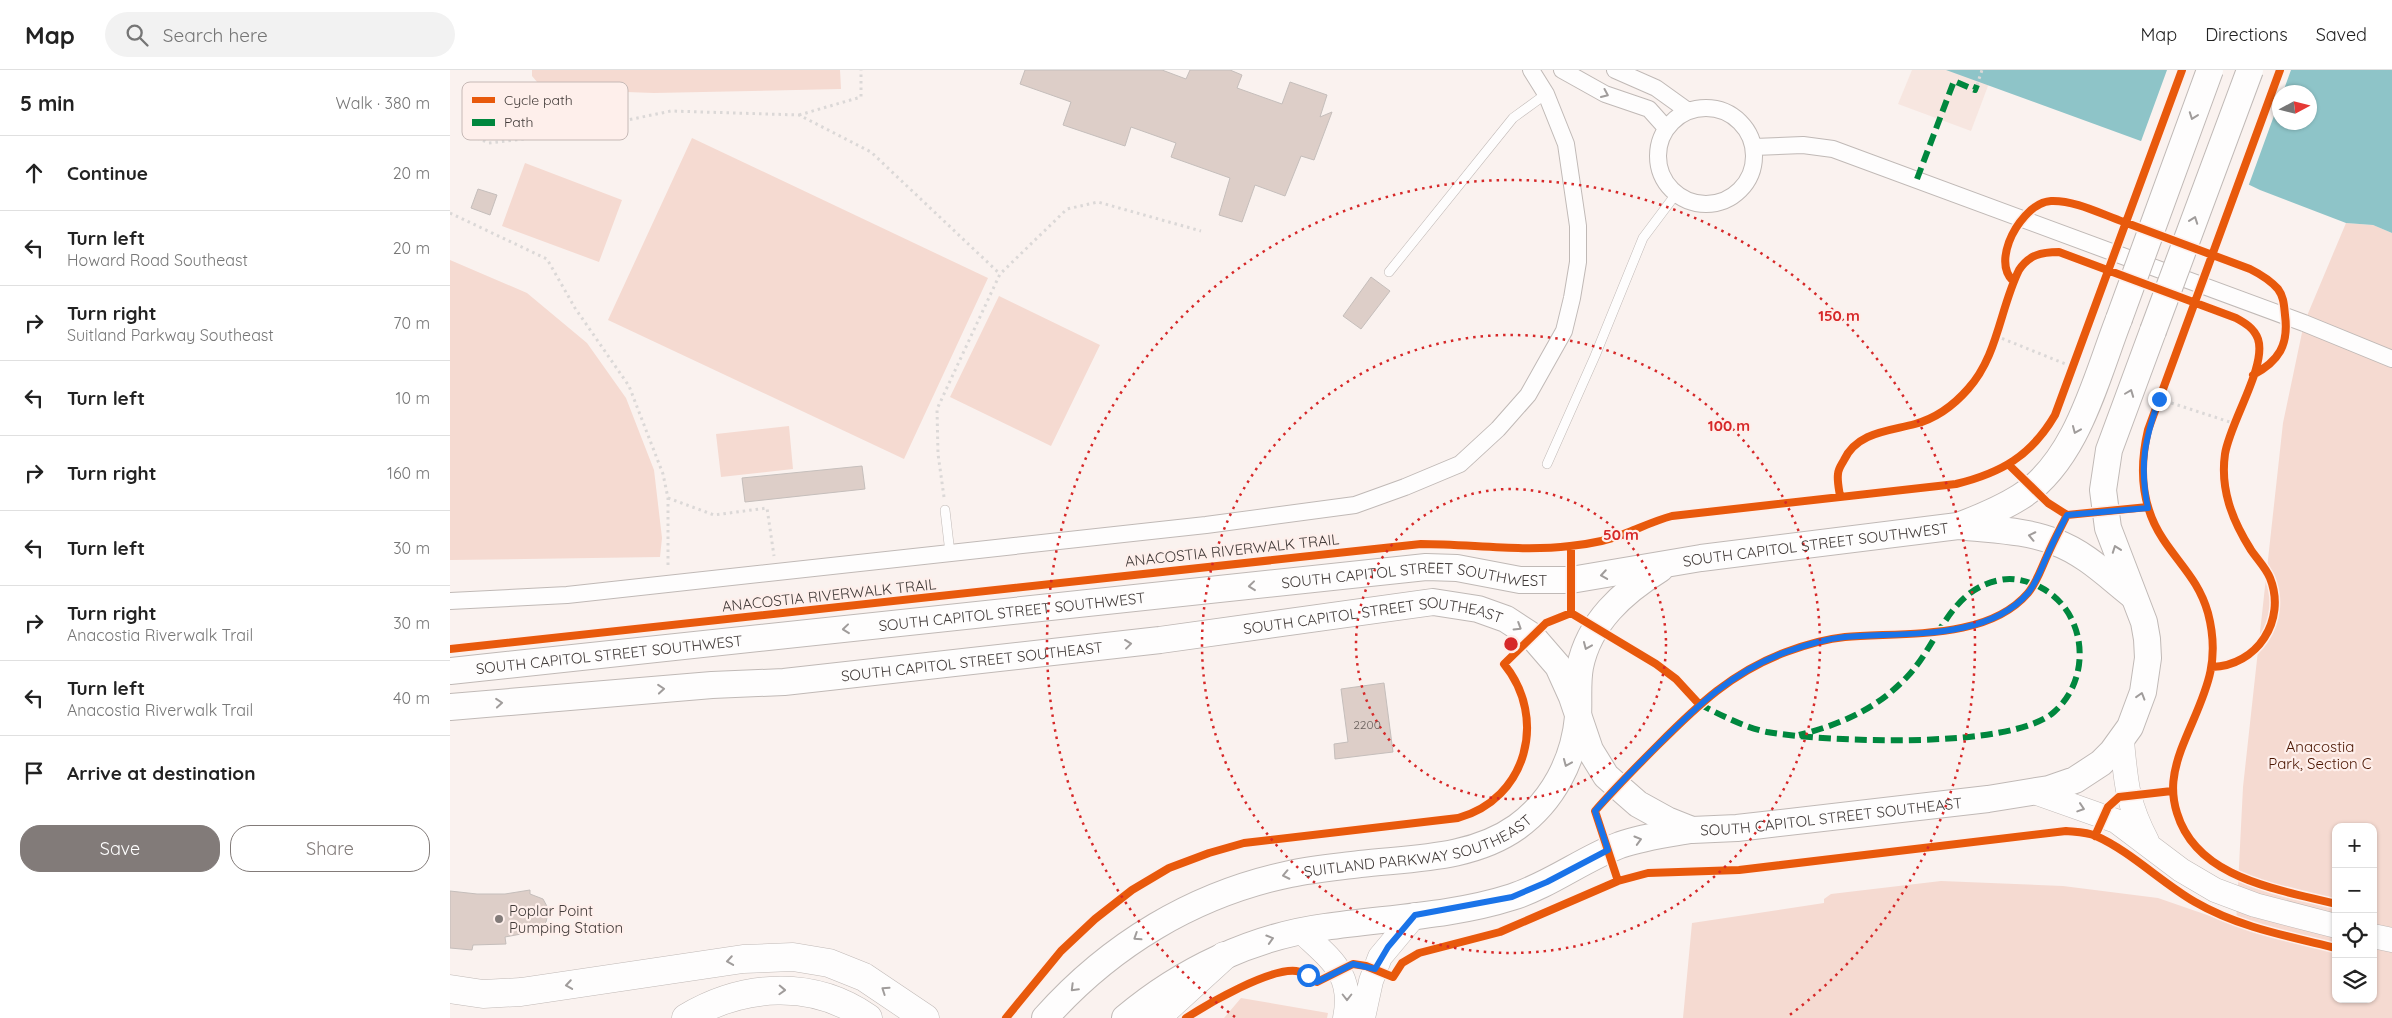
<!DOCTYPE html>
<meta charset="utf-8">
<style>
body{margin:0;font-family:Quicksand,sans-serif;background:#f2f2f2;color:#222}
.controls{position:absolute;right:15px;bottom:15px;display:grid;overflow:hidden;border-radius:10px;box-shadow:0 1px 4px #0004}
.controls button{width:45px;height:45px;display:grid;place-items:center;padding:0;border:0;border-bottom:1px solid #e0e0e0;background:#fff;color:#222;font:25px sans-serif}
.compass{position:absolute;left:1822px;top:15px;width:45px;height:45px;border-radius:50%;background:#fff;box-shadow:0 1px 4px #0004;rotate:83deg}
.stop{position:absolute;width:15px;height:15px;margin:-11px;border:4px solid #1a73e8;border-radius:50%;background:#fff}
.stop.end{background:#1a73e8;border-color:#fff;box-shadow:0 1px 5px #0008}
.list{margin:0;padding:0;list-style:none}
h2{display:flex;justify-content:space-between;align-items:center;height:65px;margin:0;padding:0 20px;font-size:21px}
h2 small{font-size:16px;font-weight:400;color:#767676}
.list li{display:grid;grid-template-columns:32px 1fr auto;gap:15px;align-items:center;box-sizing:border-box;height:75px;padding:0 20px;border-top:1px solid #e0e0e0}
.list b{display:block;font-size:19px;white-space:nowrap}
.list p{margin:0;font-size:16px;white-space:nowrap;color:#767676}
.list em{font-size:16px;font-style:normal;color:#767676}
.actions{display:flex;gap:10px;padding:15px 20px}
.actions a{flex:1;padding:11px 0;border:1px solid #827b79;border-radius:20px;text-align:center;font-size:18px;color:#827b79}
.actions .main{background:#827b79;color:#fff}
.icon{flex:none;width:28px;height:28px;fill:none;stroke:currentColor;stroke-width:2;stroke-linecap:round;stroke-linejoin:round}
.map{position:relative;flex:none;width:1942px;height:948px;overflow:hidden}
header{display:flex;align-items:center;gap:30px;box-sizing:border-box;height:70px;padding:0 25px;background:#fff;border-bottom:1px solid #e0e0e0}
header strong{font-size:24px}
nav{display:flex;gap:28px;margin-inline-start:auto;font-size:18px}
.search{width:350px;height:45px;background:#f2f2f2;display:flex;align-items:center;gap:12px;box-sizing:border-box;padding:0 18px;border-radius:28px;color:#767676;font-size:19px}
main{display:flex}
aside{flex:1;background:#fff}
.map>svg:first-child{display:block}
.built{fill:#f7e6e0}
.green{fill:#f5dad1;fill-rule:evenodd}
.water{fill:#8ec4c8;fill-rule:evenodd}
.pier{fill:#faf2ef}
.building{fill:#ddcec8;stroke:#c5bebb}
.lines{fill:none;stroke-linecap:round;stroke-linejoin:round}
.lane-casing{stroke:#c0b9b6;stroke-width:10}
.street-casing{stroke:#c0b9b6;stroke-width:18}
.secondary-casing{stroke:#c0b9b6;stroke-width:25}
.primary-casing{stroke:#c0b9b6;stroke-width:28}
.highway-casing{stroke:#c0b9b6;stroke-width:29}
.path{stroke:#dbd8d7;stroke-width:3;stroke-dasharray:2.5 4;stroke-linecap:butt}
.lane{stroke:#fefdfd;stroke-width:9}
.street{stroke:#fefdfd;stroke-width:16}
.secondary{stroke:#fefdfd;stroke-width:24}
.primary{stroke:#fefdfd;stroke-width:26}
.highway{stroke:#fefdfd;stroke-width:28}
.primary-bridge-casing{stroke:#c0b9b6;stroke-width:28;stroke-linecap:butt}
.primary-bridge{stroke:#fefdfd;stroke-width:26}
.quiet{stroke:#00873e;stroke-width:6;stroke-dasharray:12 6;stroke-linecap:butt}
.cycleway-casing{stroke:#feefeb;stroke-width:11}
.cycleway{stroke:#e8590c;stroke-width:8}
.oneway{stroke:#a09c9b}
.route{stroke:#1a73e8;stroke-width:6}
.ring{fill:none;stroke:#d62828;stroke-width:2.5;stroke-dasharray:2.5 5}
.poi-dot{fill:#827b79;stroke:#feefeb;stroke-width:2}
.labels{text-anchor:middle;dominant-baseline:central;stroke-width:4.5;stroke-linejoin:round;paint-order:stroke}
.number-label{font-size:12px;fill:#69605d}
.street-label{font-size:15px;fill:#423b39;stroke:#feefeb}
.park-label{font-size:15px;fill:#4b1501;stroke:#feefeb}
.poi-label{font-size:15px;fill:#423b39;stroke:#feefeb;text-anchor:start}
.key{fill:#feefeb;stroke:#c6b9b6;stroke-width:1}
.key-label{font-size:14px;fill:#423b39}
.centre{fill:#d62828;stroke:#feefeb;stroke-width:2.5}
.ring-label{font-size:15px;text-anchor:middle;font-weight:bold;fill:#d62828;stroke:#feefeb;stroke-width:4.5;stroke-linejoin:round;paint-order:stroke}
</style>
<header>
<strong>Map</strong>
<div class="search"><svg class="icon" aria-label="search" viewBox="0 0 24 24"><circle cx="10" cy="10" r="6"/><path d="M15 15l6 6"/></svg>Search here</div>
<nav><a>Map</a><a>Directions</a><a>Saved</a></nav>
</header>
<main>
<aside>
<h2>5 min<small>Walk · 380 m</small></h2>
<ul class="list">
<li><svg class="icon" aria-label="ahead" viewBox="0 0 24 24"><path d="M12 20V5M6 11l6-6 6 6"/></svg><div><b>Continue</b></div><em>20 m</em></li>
<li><svg class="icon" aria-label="left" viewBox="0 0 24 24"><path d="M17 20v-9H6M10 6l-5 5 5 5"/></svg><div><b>Turn left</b><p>Howard Road Southeast</p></div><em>20 m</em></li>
<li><svg class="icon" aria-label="right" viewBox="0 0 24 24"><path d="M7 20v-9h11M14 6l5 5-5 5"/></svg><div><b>Turn right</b><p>Suitland Parkway Southeast</p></div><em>70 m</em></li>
<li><svg class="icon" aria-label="left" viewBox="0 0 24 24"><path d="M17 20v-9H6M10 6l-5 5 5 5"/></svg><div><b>Turn left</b></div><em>10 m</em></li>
<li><svg class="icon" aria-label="right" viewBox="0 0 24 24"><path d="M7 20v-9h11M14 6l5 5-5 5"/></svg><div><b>Turn right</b></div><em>160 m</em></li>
<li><svg class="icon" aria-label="left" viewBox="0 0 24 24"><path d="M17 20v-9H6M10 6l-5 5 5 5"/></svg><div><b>Turn left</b></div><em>30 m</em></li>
<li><svg class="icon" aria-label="right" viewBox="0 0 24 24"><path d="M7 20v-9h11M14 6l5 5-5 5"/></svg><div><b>Turn right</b><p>Anacostia Riverwalk Trail</p></div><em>30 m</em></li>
<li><svg class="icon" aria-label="left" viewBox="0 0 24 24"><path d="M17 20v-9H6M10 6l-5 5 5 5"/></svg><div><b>Turn left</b><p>Anacostia Riverwalk Trail</p></div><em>40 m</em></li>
<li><svg class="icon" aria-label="arrive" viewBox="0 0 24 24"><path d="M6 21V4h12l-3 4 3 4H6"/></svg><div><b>Arrive at destination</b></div></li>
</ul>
<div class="actions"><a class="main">Save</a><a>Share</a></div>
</aside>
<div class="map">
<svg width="1942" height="948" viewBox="0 0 1942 948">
<rect width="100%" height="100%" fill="#faf2ef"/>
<path class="built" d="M 1462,0 L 1544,0 L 1521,61 L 1448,34 Z"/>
<path class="green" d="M 82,0 L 390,0 L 391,19 L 204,23 L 93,19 L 82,6 Z
M 242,68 L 538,208 L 454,389 L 158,250 Z
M 75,93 L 172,130 L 149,192 L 52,156 Z
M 1896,153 L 1923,155 L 1942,163 L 1942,948 L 1233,948 L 1242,853 L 1374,833 L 1374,829 L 1381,824 L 1491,811 L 1613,816 L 1708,828 L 1786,855 L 1793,717 L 1833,353 L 1854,253 ZM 1886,757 L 1923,757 L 1923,929 L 1886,929 Z
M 0,190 L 77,223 L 137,273 L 176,328 L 204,400 L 212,468 L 210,487 L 0,490 Z
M 549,226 L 650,275 L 601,376 L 500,327 Z
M 339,356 L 343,399 L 271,407 L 266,364 Z
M 791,928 L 878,943 L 877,948 L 774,948 Z"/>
<path class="water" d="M 1496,0 L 1942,0 L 1942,163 L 1923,155 L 1896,153 L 1810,120 L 1762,97 ZM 1830,22 L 1860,22 L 1860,52 L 1830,52 Z"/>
<path class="pier" d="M 1717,0 L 1841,0 L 1833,22 L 1830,22 L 1829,32 L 1798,117 L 1761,99 L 1690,74 Z"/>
<path class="building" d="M 575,0 L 712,0 L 736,9 L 740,0 L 780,0 L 792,5 L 787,18 L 832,34 L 840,12 L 877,25 L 870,47 L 882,42 L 864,90 L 851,86 L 835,126 L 805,115 L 792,152 L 769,145 L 780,108 L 721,87 L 726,73 L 681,57 L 675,76 L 613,55 L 621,32 L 570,14 Z
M 28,119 L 47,125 L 40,145 L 21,138 Z
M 921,207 L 940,221 L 911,259 L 893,246 Z
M 412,396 L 415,419 L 295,432 L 292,408 Z
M 934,613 L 943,682 L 885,689 L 884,674 L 898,672 L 891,619 Z
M 80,820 L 80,824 L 93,829 L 99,840 L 96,852 L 92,856 L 82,862 L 55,867 L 56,874 L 23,875 L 22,880 L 0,878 L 0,821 L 27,824 L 55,824 Z"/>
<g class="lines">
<g class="lane-casing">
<path id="lane" d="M 939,202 L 1063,48 L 1096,24
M 1097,394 L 1145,286 L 1193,168 L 1226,124
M 495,440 L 500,483"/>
</g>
<g class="street-casing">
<path id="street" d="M 1112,0 L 1155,24 L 1199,39 L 1216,58
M 1165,0 L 1206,18 L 1238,41
M1208 86a48 48 0 1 1 96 0a48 48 0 1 1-96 0Z
M 1304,77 L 1353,75 L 1383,79 L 1854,253 L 1942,289
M 0,531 L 117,525 L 756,455 L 905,435 L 955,417 L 1010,394 L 1048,359 L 1078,325 L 1114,261 L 1122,228 L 1128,192 L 1128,156 L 1116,74 L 1096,24 L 1081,0"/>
</g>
<g class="secondary-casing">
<path id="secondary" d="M 1672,671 C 1676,713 1677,733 1697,771
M 1584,722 L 1666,751 L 1731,800 L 1765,820 L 1805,835 L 1886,856
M 851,861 C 880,889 904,903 895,948
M 1923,866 L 1942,870
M 913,948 L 921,911 L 930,887 L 965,845"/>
</g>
<g class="primary-casing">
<g id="primary">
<path d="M 1509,456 C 1541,460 1576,460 1605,472 C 1635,483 1658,506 1682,525"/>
<path id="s1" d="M 0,601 L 976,497 L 1007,498 L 1070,510 L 1121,510 L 1251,488 L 1508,456 C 1529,448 1551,439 1570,427 C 1627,391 1646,308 1669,249"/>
<path id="s2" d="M 0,637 L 262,615 L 334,612 L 710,570 L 983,532 L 1028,539 L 1056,549 L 1082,566 L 1108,596 L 1122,627 L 1140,680 L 1156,706 L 1188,734 L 1217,750 L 1242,760 L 1287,758 L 1538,729 L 1599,719 L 1625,710 L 1651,693 L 1662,682 L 1680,657 L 1693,622 L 1698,588 L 1697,569 L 1694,552 L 1658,458 L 1653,420 L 1659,380 L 1703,261"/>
<path id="s3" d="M 595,948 C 660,875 744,824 840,804 C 863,799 887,797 910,794 C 963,788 1022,789 1067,757 C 1103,731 1124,690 1128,647 C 1129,630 1127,613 1130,597 C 1139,552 1173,522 1210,499"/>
<path d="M 675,948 C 732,900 802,867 875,857 C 936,848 1003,846 1062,827 C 1100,815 1133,789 1170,775 C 1193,767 1217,764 1240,760"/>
</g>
</g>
<g class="highway-casing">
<path id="highway" d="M 0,919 L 33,924 L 71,922 L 293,889 L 343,887 L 379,893 L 414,907 L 475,948
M 236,948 C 293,914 362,909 418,948
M 706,948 L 774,886"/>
</g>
<path class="path" d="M 1527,15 L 1532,0
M 349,45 L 411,27 L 411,0
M 15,63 L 39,73 L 100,66 L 221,41 L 349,45 L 421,82 L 550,204
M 0,143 L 97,189 L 125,238 L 179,316 L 213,404 L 218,428 L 218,497
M 1546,266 L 1623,297
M 1709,329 L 1783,353
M 494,427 L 488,384 L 487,339 L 550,204 L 617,139 L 648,132 L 751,161
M 218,428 L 264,445 L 317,438 L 324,486"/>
<use href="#lane" class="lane"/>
<use href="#street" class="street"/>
<use href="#secondary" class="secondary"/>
<use href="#primary" class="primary"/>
<use href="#highway" class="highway"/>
<g class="primary-bridge-casing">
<path id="primary-bridge" d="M 1669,249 L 1760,0
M 1703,261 L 1800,0"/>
</g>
<use href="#primary-bridge" class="primary-bridge"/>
<path class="quiet" d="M 1467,109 L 1504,11 L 1525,20 L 1527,15
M 1249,634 C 1271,645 1293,657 1317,662 C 1375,672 1562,680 1604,642 C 1643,608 1637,541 1590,517 C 1577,511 1564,507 1550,510 C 1498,520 1489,574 1456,608 C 1426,639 1392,654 1349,665"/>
<g class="cycleway-casing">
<path id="cycleway" d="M 1830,0 L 1698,360 C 1689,398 1691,436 1713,469 C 1730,495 1749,511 1758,543 C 1773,600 1750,630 1731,680 C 1723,702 1720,721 1727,743 C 1747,809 1828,819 1886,834
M 1563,211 C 1553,201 1554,186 1559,172 C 1565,156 1582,132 1601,131 C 1625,130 1651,144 1674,152 C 1716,168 1758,183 1800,199 C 1810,204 1820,210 1828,219 C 1834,227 1834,236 1835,245 C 1839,275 1829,291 1803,305
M 1559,395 L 1598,433 L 1617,445 L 1698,437
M 1390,426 C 1389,419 1387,411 1388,404 C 1388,399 1392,394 1394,390 C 1407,362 1439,361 1465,354 C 1487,348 1504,335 1518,319 C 1548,286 1550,238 1569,200 C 1579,185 1591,182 1609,182 L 1786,248 C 1795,253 1804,258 1808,269 C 1817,296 1780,352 1775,384 C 1770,419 1782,450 1801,480 C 1807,489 1816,498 1820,508 C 1837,550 1807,596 1762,597
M 1121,543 L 1206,594 L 1226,609 L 1249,634
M 0,579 L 971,474 C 1020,474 1071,482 1120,476 C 1140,474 1161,470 1179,462 C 1194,456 1207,450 1222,446 L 1506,414 C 1551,403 1581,386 1605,345 L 1732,0
M 1645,766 L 1658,737 L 1669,727 L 1722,721
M 1168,811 L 1145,741 C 1165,718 1187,696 1208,675 C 1248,635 1282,602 1336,582 C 1355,575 1375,569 1395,567 C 1452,562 1537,571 1578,523 C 1587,512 1591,499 1597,486 C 1603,472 1610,459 1617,445
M 556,948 L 611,881 L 645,849 L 682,820 L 719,798 L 759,783 L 794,773 L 1008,748 C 1077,729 1098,648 1054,594 L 1096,553 L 1121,543 L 1121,476
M 736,948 C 759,933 820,898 846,901 C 855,902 861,906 867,912 L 903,894 L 916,896 L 943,907 L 952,893 L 969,883 L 1050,862 L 1168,811 L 1198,803 L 1289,800 L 1616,761 C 1626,762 1637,762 1646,766 C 1680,781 1712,813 1745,832 C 1788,857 1837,866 1886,878"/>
</g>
<use href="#cycleway" class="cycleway"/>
</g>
<defs><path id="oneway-chevron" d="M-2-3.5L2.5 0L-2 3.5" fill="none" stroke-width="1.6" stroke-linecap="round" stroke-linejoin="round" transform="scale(1.25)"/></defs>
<g class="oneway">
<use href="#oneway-chevron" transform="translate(1155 24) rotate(24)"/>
<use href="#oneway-chevron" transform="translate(1743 46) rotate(110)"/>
<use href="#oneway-chevron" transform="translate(1744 150) rotate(-70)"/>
<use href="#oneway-chevron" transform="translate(1680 323) rotate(-69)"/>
<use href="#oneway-chevron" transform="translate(1626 360) rotate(113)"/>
<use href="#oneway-chevron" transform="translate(1582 466) rotate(-168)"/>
<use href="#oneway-chevron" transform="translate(1666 479) rotate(-110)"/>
<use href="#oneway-chevron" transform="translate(1154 505) rotate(171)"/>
<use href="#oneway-chevron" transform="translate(802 516) rotate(174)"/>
<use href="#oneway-chevron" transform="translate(1068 557) rotate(32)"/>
<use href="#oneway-chevron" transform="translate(396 559) rotate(174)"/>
<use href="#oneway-chevron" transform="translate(678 574) rotate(-7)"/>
<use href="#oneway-chevron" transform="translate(1137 576) rotate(113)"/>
<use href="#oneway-chevron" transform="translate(211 619) rotate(-5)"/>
<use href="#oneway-chevron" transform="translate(1691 626) rotate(-73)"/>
<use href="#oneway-chevron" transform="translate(49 633) rotate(-5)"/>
<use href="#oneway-chevron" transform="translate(1117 693) rotate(113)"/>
<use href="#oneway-chevron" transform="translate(1631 738) rotate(18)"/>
<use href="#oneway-chevron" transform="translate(1188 770) rotate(-16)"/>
<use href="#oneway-chevron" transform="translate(836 805) rotate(168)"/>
<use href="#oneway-chevron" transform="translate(687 867) rotate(147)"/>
<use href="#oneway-chevron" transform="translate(820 869) rotate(-17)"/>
<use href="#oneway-chevron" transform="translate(280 891) rotate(171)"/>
<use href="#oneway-chevron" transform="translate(119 915) rotate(171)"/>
<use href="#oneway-chevron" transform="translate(624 918) rotate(135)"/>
<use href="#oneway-chevron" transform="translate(332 920) rotate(2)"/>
<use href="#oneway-chevron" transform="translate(435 920) rotate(-146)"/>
<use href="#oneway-chevron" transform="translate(897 927) rotate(90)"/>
</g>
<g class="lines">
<path class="route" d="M 858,905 L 867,912 L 903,894 L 925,899 L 938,877 L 965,845 L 1062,827 L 1097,812 L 1158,780 L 1145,741 C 1165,718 1187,696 1208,675 C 1248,635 1282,602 1336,582 C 1355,575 1375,569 1395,567 C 1452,562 1537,571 1578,523 C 1587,512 1591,499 1597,486 C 1603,472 1610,459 1617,445 L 1698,438 C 1689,395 1695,369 1709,329"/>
</g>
<g class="ring">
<circle cx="1061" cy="574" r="155"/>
<circle cx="1061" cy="574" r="309"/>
<path d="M785 947A464 464 0 1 1 1337 947"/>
</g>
<circle class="poi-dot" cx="49" cy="849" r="5"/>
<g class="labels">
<g class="number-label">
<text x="917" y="654">2200</text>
</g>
<g class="street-label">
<text stroke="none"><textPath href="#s1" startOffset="1375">SOUTH CAPITOL STREET SOUTHWEST</textPath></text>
<text transform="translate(782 480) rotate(-6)">ANACOSTIA RIVERWALK TRAIL</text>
<text stroke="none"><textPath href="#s1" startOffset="970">SOUTH CAPITOL STREET SOUTHWEST</textPath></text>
<text transform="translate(379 525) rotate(-6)">ANACOSTIA RIVERWALK TRAIL</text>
<text stroke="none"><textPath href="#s1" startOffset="565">SOUTH CAPITOL STREET SOUTHWEST</textPath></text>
<text stroke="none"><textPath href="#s2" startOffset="929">SOUTH CAPITOL STREET SOUTHEAST</textPath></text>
<text stroke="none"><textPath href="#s1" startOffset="160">SOUTH CAPITOL STREET SOUTHWEST</textPath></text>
<text stroke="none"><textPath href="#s2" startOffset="524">SOUTH CAPITOL STREET SOUTHEAST</textPath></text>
<text stroke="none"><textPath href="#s2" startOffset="1498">SOUTH CAPITOL STREET SOUTHEAST</textPath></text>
<text stroke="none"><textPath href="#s3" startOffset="421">SUITLAND PARKWAY SOUTHEAST</textPath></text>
</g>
<g class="park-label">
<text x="1870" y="676">Anacostia<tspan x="1870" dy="17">Park, Section C</tspan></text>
</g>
<g class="poi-label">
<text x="59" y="840">Poplar Point<tspan x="59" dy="17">Pumping Station</tspan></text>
</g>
</g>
<rect x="12" y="12" width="166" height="58" rx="8" class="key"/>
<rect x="22" y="27" width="23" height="6" fill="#e8590c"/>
<rect x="22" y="49" width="23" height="7" fill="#00873e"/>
<g class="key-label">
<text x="54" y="35">Cycle path</text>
<text x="54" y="57">Path</text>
</g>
<circle cx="1061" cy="574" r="8" class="centre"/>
<g class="ring-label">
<text x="1389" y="251">150 m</text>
<text x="1279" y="361">100 m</text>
<text x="1171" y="470">50 m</text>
</g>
</svg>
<div class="controls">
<button>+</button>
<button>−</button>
<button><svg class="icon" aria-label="locate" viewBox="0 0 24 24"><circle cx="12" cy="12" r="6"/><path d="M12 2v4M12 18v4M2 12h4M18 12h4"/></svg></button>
<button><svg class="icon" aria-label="layers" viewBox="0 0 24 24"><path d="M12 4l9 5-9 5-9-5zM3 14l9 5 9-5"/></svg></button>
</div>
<svg class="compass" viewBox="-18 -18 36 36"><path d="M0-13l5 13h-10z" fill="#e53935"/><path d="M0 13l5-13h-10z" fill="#767676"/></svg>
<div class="stop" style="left:858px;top:905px"></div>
<div class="stop end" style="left:1709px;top:329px"></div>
</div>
</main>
